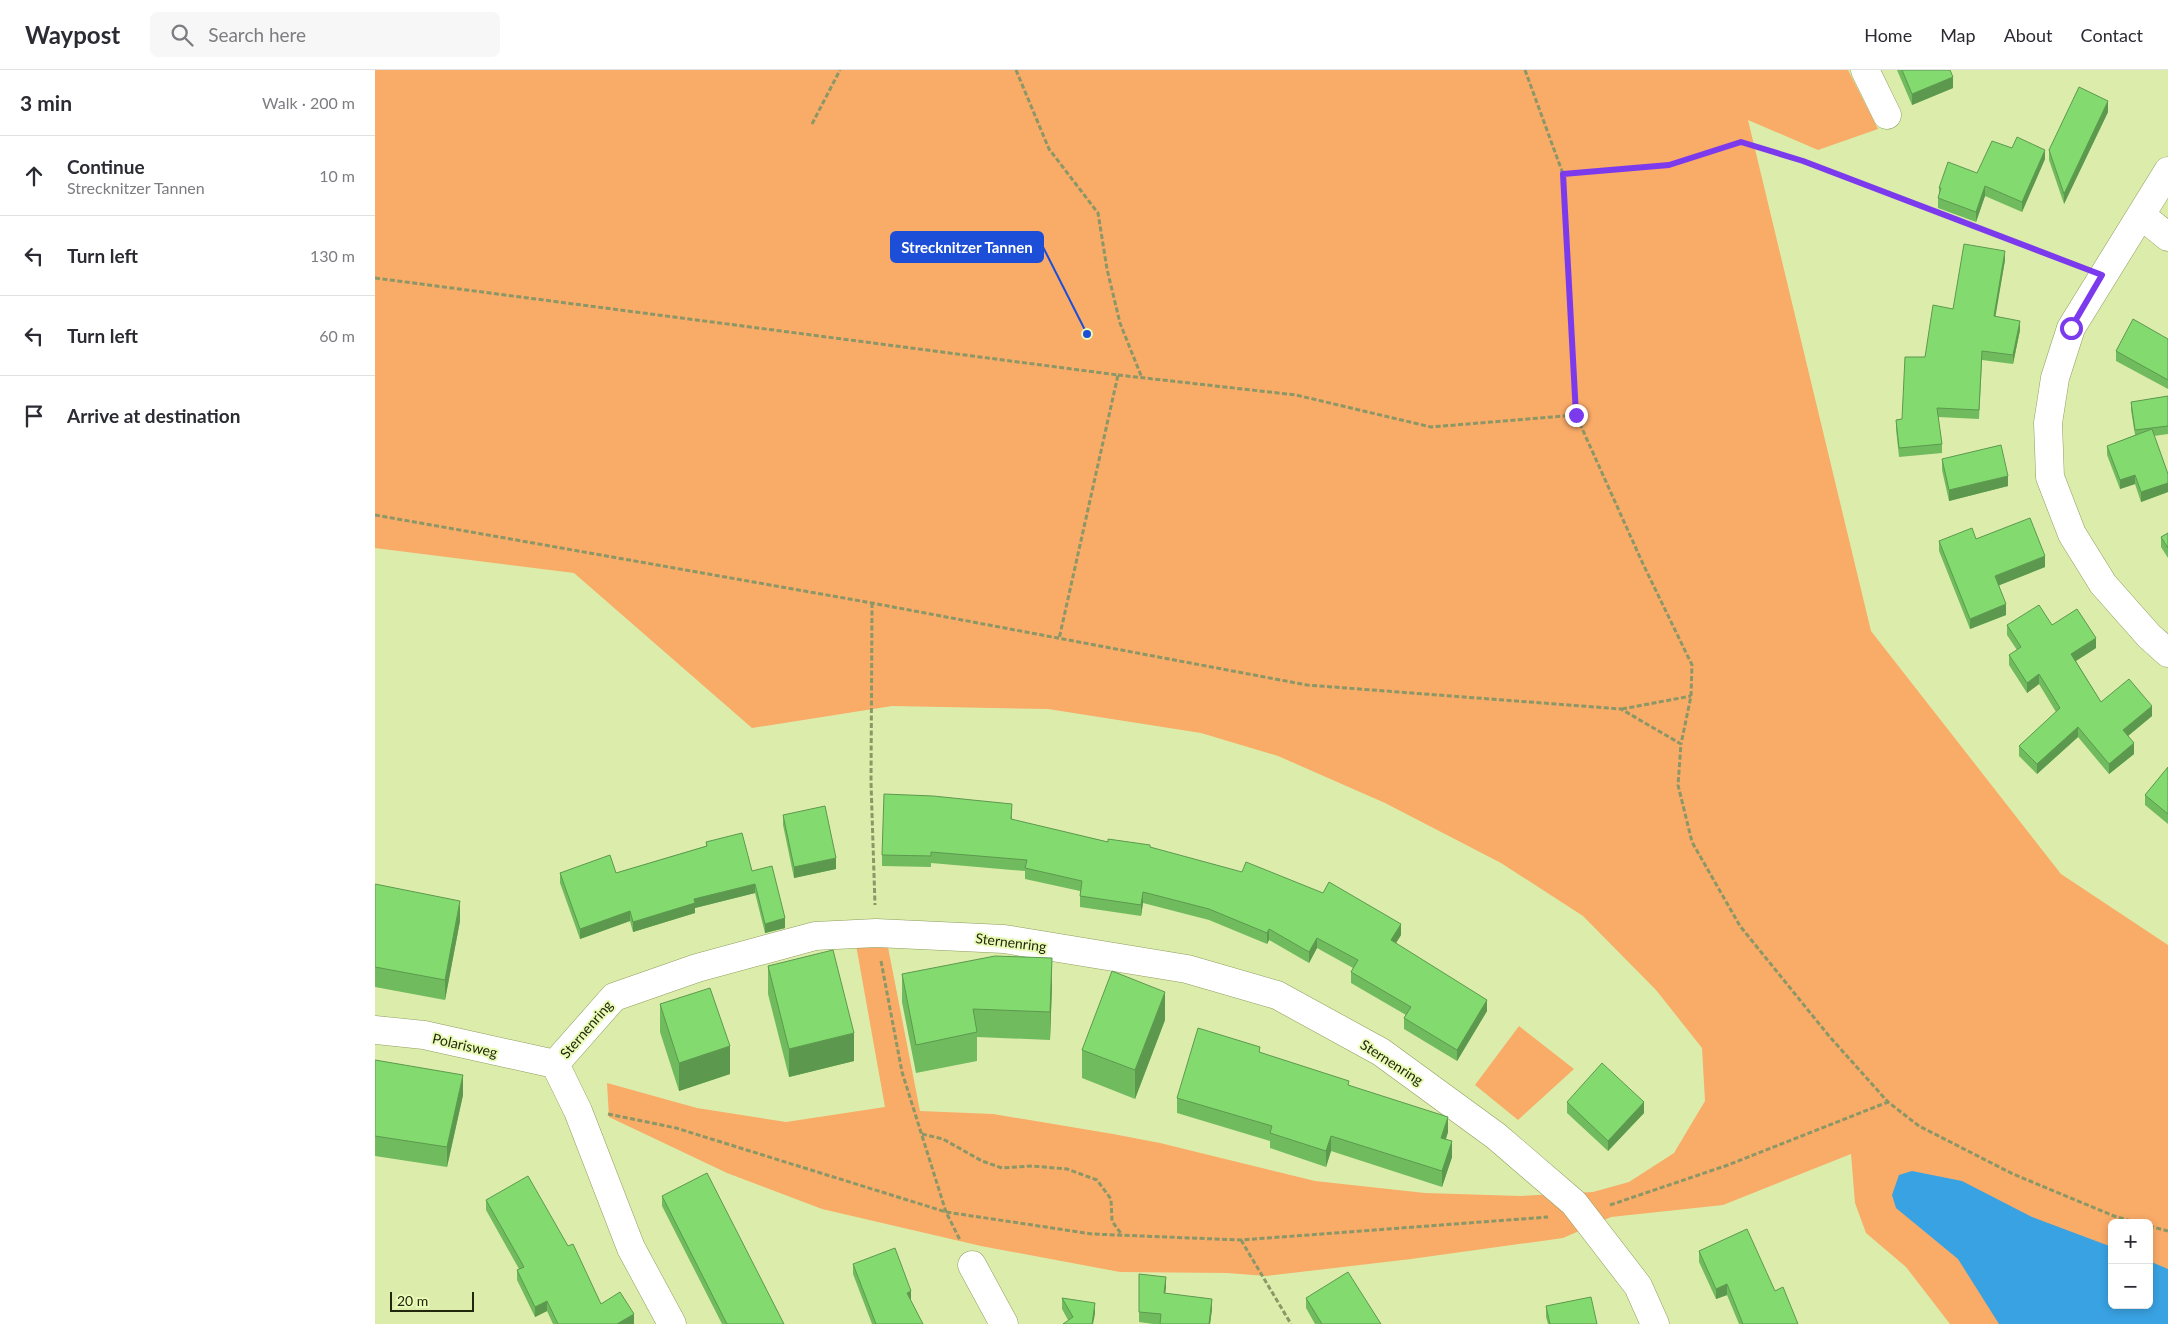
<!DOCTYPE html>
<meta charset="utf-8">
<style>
body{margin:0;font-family:Lato,sans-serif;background:#f7f7f7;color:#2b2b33}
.controls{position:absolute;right:15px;bottom:15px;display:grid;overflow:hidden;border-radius:8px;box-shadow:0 2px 8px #0003}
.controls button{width:45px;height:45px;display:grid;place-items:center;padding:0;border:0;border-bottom:1px solid #e1e1e2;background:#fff;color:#2b2b33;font:25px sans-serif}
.scale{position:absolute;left:15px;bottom:12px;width:84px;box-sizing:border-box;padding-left:5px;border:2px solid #21270c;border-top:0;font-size:14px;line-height:18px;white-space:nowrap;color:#21270c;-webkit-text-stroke:4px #e9fbb7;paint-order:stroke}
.stop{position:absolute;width:15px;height:15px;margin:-11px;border:4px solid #7c3aed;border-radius:50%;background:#fff}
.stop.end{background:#7c3aed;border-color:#fff;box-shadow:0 1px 5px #0008}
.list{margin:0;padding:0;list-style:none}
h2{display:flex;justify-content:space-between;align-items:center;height:65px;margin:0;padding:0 20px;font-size:21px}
h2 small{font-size:16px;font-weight:400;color:#7c7c81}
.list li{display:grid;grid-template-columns:32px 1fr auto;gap:15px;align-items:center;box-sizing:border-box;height:80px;padding:0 20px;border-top:1px solid #e1e1e2}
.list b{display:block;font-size:19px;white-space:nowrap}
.list p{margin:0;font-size:16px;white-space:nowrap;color:#7c7c81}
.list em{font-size:16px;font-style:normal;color:#7c7c81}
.icon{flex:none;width:28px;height:28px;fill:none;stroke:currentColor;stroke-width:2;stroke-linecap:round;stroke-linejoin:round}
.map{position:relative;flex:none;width:1793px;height:1254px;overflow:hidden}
header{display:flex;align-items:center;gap:30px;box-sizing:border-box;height:70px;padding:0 25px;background:#fff;border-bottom:1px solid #e1e1e2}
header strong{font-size:24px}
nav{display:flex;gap:28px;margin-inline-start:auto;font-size:18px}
.search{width:350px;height:45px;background:#f7f7f7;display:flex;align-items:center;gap:12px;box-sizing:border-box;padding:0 18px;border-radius:8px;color:#7c7c81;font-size:19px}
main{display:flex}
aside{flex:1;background:#fff}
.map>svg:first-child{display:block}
.green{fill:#f9ab68;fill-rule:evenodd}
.water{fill:#39a2e2}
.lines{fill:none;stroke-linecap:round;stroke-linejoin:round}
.minor-casing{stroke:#8e9d5d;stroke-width:29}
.path{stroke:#8b9766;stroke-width:3;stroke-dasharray:5 2.5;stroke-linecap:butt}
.minor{stroke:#fff;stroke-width:28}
.wall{fill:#71bb5f}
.shaded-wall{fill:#5c994e}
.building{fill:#83da6f;stroke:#5c994e}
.route{stroke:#7c3aed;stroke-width:6}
.labels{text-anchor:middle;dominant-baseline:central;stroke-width:4;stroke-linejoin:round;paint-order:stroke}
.street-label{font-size:14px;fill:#21270c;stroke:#e9fbb7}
.leader{fill:none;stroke:#1d4ed8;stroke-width:2}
.callout-dot{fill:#1d4ed8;stroke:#e9fbb7;stroke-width:2}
.callout{fill:#1d4ed8;stroke:#1d4ed8;stroke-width:2}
.callout-label{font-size:15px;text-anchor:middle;font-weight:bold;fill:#fff}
</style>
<header>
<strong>Waypost</strong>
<div class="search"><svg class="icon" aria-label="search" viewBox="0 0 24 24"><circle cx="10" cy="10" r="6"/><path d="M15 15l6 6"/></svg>Search here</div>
<nav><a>Home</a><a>Map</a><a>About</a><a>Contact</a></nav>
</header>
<main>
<aside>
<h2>3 min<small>Walk · 200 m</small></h2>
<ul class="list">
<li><svg class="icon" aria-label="ahead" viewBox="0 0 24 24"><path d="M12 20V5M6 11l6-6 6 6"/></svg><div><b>Continue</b><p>Strecknitzer Tannen</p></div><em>10 m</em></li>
<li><svg class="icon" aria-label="left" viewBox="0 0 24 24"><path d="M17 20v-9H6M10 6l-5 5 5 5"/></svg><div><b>Turn left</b></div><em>130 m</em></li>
<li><svg class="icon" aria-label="left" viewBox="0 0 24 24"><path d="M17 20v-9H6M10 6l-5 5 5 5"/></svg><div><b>Turn left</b></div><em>60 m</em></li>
<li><svg class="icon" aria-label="arrive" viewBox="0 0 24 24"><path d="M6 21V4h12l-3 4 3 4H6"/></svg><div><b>Arrive at destination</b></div></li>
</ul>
</aside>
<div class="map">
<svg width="1793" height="1254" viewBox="0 0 1793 1254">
<rect width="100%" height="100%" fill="#dcedab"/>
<path class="green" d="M 0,0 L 1473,0 L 1503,59 L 1443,80 L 1373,50 L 1496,561 L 1686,804 L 1793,875 L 1793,1254 L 1575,1254 L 1531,1197 L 1491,1163 L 1480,1133 L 1476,1084 L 1348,1135 L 1236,1147 L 1188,1168 L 1036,1189 L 891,1206 L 852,1203 L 745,1202 L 606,1176 L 447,1139 L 352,1103 L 234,1047 L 232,1013 L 322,1038 L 411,1052 L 510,1037 L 481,875 L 512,872 L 545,1041 L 618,1044 L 738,1064 L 785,1073 L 940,1111 L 1050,1123 L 1145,1126 L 1218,1122 L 1254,1112 L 1299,1083 L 1330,1031 L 1327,978 L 1281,920 L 1208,846 L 1126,793 L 1010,733 L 903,686 L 826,663 L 673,639 L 517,636 L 377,658 L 199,503 L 0,478 ZM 1737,1153 L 1774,1153 L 1774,1235 L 1737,1235 Z
M 1144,956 L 1199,999 L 1143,1050 L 1100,1015 Z"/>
<path class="water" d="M 1537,1101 L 1587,1111 L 1657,1147 L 1737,1177 L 1737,1235 L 1774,1235 L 1774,1191 L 1793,1199 L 1793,1254 L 1624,1254 L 1583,1189 L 1521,1138 L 1517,1125 L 1524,1105 Z"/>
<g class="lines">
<g class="minor-casing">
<path id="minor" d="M 1490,0 L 1512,45
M 1793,101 L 1696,258 L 1680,308 L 1673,353 L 1675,407 L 1697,464 L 1728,514 L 1774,566 L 1793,583
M 1767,146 L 1793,167
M 0,960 L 49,965 L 180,994
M 180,994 L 239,927 L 322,898 L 440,866 L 501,863 L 629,869 L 812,899 L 902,925 L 1006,982 L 1121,1066 L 1199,1133 L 1263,1216 L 1280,1254
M 180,994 L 203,1041 L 256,1178 L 297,1254
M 597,1195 L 629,1254"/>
</g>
<path class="path" d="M 641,0 L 674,79 L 723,143 L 732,199 L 745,253 L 767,308
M 1150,0 L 1188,104 L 1201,345
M 437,54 L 465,0
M 1188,104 L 1294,95 L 1366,71 L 1429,91 L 1703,196
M 0,208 L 743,305 L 684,569
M 743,305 L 921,325 L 1056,357 L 1201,345 L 1268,494 L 1317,595 L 1316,626 L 1306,674
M 0,445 L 497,533 L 932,615 L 1246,639 L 1306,674 L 1303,715 L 1317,772 L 1365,856 L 1454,966 L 1513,1032 L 1544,1056 L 1638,1104 L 1739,1146 L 1763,1153
M 497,533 L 496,712 L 500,835
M 1247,639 L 1316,626
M 506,891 L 527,1002 L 571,1142 L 585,1170
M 233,1044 L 301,1058 L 571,1142 L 717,1164 L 866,1170 L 1173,1147
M 547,1064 L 568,1069 L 607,1091 L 627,1098 L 657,1096 L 692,1099 L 722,1110 L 736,1129 L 737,1151 L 747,1165
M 1235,1135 L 1353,1095 L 1513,1032
M 1774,1156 L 1793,1161
M 866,1170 L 916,1254"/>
<use href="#minor" class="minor"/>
</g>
<path class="wall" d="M 1522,0 L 1575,0 L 1578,18 L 1537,35 Z
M 1733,42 L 1689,134 L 1674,90 L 1674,80 Z
M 1670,89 L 1647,142 L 1610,126 L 1601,152 L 1563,138 L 1563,128 L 1564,124 L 1564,118 L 1602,103 Z
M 1630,190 L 1620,246 L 1645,260 L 1638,294 L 1607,290 L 1604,349 L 1563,347 L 1567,374 L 1567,383 L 1524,387 L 1521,359 L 1521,350 L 1527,349 L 1550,287 L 1578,239 Z
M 1793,269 L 1793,319 L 1741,291 L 1741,281 Z
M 1793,326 L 1793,364 L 1779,366 L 1793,404 L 1793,422 L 1766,432 L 1760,414 L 1745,419 L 1732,385 L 1732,376 L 1760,365 L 1756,340 L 1756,332 Z
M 1567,389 L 1633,416 L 1574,431 L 1567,400 Z
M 1793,463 L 1793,488 L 1786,477 L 1786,467 Z
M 1601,469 L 1670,497 L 1624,515 L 1631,545 L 1595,559 L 1564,481 L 1564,471 Z
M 1632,555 L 1677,555 L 1721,578 L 1701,591 L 1726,632 L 1777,646 L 1753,666 L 1759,684 L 1734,704 L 1703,667 L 1662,704 L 1644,686 L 1644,676 L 1681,642 L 1664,614 L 1652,623 L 1634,595 L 1634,585 L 1642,580 L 1632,565 Z
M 1793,697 L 1793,754 L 1770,735 L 1770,725 Z
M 408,745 L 461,799 L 419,808 L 408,755 Z
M 637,745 L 637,750 L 733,772 L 775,777 L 1026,865 L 1021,873 L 1112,941 L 1082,991 L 1029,959 L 1029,948 L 1031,945 L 976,913 L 976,902 L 978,898 L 942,878 L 934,893 L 894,870 L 892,874 L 834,850 L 768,833 L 766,846 L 705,837 L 705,821 L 650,809 L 650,801 L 556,793 L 556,797 L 507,796 L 507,785 Z
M 331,772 L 377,801 L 410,858 L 390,863 L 380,823 L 320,838 L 320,843 L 258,862 L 255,851 L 205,869 L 185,813 L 185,803 L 241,803 L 331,776 Z
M 0,814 L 85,851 L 70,930 L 0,917 Z
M 393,896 L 479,991 L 414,1007 L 393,924 Z
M 527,904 L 677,916 L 675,970 L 602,967 L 602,991 L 541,1003 L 527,932 Z
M 285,934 L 355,1004 L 304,1021 L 285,962 Z
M 790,950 L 760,1029 L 707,1008 L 707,980 Z
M 885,983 L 974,1015 L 1073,1062 L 1071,1069 L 1077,1087 L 1067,1117 L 956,1081 L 951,1097 L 895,1078 L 895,1071 L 802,1043 L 802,1028 Z
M 0,990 L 88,1025 L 72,1097 L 0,1086 Z
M 1192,1032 L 1269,1043 L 1233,1081 L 1192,1043 Z
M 287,1126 L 409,1254 L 347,1254 L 287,1136 Z
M 111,1130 L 226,1234 L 259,1254 L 178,1254 L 172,1241 L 160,1247 L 142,1210 L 142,1200 L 144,1199 L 111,1140 Z
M 1324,1181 L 1400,1221 L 1423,1254 L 1364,1254 L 1352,1225 L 1341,1229 L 1324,1192 Z
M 478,1194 L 536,1231 L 548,1254 L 497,1254 L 478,1204 Z
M 764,1204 L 791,1217 L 790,1223 L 837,1239 L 835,1254 L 778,1254 L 764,1252 Z
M 687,1228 L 720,1244 L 693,1250 L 687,1239 Z
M 931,1228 L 1006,1254 L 940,1254 L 931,1238 Z
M 1171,1236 L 1222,1254 L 1173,1254 L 1171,1247 Z"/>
<path class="shaded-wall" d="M 1578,7 L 1578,18 L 1537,35 L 1537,24 Z
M 1733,31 L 1733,42 L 1689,134 L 1689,124 Z
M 1670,80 L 1670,89 L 1647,142 L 1647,132 Z
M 1610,116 L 1610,126 L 1601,152 L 1601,142 Z
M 1630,181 L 1630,190 L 1619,255 L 1619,246 Z
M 1645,251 L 1645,260 L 1638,294 L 1638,285 Z
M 1760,405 L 1760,414 L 1745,419 L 1745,410 Z
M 1633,406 L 1633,416 L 1574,431 L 1574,420 Z
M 1793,413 L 1793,422 L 1766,432 L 1766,422 Z
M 1670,486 L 1670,497 L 1620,517 L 1620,506 Z
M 1631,534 L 1631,545 L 1595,559 L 1595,549 Z
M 1721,568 L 1721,578 L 1696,594 L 1696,584 Z
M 1664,604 L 1664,614 L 1652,623 L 1652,613 Z
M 1777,636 L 1777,646 L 1748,670 L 1748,660 Z
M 1703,657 L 1703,667 L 1662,704 L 1662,694 Z
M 1759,673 L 1759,684 L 1734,704 L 1734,694 Z
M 461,788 L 461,799 L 419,808 L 419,797 Z
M 380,814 L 380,823 L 320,838 L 320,843 L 258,862 L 258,852 L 319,829 Z
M 768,822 L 768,833 L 766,846 L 766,835 Z
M 85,831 L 85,851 L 70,930 L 70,910 Z
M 255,841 L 255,851 L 205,869 L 205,859 Z
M 410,848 L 410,858 L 390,863 L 390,854 Z
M 1026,854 L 1026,865 L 1016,881 L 1016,870 Z
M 894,859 L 894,870 L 892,874 L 892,863 Z
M 942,868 L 942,878 L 934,893 L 934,882 Z
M 677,888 L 677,916 L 675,970 L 675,942 Z
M 790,922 L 790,950 L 760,1029 L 760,1000 Z
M 1112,930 L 1112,941 L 1082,991 L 1082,980 Z
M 479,963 L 479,991 L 414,1007 L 414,979 Z
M 355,976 L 355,1004 L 304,1021 L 304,993 Z
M 88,1005 L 88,1025 L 72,1097 L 72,1077 Z
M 1269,1032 L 1269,1043 L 1233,1081 L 1233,1071 Z
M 1073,1047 L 1073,1062 L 1066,1083 L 1066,1068 Z
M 956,1066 L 956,1081 L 951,1097 L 951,1081 Z
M 1077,1071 L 1077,1087 L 1067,1117 L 1067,1101 Z
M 791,1207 L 791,1217 L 789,1234 L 789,1223 Z
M 1352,1214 L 1352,1225 L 1341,1229 L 1341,1219 Z
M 536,1221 L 536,1231 L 532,1233 L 532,1223 Z
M 837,1229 L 837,1239 L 835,1254 L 834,1254 Z
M 172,1231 L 172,1241 L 160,1247 L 160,1237 Z
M 720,1233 L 720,1244 L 718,1254 L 717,1254 Z
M 259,1244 L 259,1254 L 242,1254 Z"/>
<path class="building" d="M 1527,0 L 1575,0 L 1578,7 L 1537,24 Z
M 1704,17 L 1733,31 L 1689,124 L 1674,80 Z
M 1642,67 L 1670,80 L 1647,132 L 1610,116 L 1601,142 L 1563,128 L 1566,118 L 1564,118 L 1573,92 L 1602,103 L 1617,71 L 1637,78 Z
M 1589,174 L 1630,181 L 1619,246 L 1645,251 L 1638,285 L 1607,281 L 1604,340 L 1562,338 L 1567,374 L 1524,378 L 1521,350 L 1527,349 L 1530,287 L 1550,287 L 1558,235 L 1578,239 Z
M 1758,249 L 1793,269 L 1793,310 L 1741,281 Z
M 1793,326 L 1793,356 L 1760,360 L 1756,332 Z
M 1777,359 L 1793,404 L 1793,413 L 1766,422 L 1760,405 L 1745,410 L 1732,376 Z
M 1626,375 L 1633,406 L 1574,420 L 1567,389 Z
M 1655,448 L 1670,486 L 1620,506 L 1631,534 L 1595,549 L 1564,471 L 1597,458 L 1601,469 Z
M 1793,463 L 1793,478 L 1786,467 Z
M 1664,535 L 1677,555 L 1702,539 L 1721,568 L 1696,584 L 1726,632 L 1754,609 L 1777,636 L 1748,660 L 1759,673 L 1734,694 L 1703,657 L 1662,694 L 1644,676 L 1685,638 L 1664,604 L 1652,613 L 1634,585 L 1646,577 L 1632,555 Z
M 1793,697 L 1793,744 L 1770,725 Z
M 509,724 L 558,726 L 637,734 L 636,749 L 733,772 L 733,769 L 775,775 L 775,777 L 867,802 L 871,792 L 948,823 L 954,812 L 1026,854 L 1016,870 L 1112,930 L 1082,980 L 1029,948 L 1036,937 L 976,902 L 983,890 L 942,868 L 934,882 L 894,859 L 892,863 L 834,839 L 768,822 L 766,835 L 705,826 L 707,811 L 650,798 L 652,790 L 556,782 L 556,786 L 507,785 Z
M 450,736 L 461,788 L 419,797 L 408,745 Z
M 367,763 L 377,801 L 397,796 L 410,848 L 390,854 L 380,814 L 319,829 L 320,833 L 258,852 L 255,841 L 205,859 L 185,803 L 235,785 L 241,803 L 332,776 L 331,772 Z
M 0,814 L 85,831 L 70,910 L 0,897 Z
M 458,880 L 479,963 L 414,979 L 393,896 Z
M 620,886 L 677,888 L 675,942 L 598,939 L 602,962 L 541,975 L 527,904 Z
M 737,901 L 790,922 L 760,1000 L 707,980 Z
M 335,918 L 355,976 L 304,993 L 285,934 Z
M 823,958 L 885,977 L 884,982 L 974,1011 L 973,1015 L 1073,1047 L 1066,1068 L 1077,1071 L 1067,1101 L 956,1066 L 951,1081 L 895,1063 L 897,1056 L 802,1028 Z
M 0,990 L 88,1005 L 72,1077 L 0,1066 Z
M 1227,993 L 1269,1032 L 1233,1071 L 1192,1032 Z
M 332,1103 L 409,1254 L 352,1254 L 287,1126 Z
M 153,1106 L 193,1176 L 198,1174 L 226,1234 L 245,1222 L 259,1244 L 242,1254 L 183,1254 L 172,1231 L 160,1237 L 142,1200 L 149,1197 L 111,1130 Z
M 1372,1159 L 1400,1221 L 1408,1217 L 1423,1254 L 1368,1254 L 1352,1214 L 1341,1219 L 1324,1181 Z
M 520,1178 L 536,1221 L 532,1223 L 548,1254 L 501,1254 L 478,1194 Z
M 973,1202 L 1006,1254 L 947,1254 L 931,1228 Z
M 764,1204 L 791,1207 L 789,1223 L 837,1229 L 834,1254 L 785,1254 L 786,1244 L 764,1242 Z
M 1216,1227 L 1222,1254 L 1175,1254 L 1171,1236 Z
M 687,1228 L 720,1233 L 717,1254 L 688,1254 L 698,1247 Z"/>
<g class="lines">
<path class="route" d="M 1201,345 L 1188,104 L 1294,95 L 1366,72 L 1428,91 L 1727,205 L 1696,258"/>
</g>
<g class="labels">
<g class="street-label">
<text transform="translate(636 872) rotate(7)">Sternenring</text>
<text transform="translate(211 959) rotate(-49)">Sternenring</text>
<text transform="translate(90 975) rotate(13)">Polarisweg</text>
<text transform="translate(1017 992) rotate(33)">Sternenring</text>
</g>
</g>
<path class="leader" d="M712 264L668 177"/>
<circle class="callout-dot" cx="712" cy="264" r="5"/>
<rect class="callout" x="516" y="162" width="152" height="30" rx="5"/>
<g class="callout-label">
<text x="592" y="183">Strecknitzer Tannen</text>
</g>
</svg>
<div class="controls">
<button>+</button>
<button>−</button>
</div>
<div class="scale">20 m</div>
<div class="stop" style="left:1696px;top:258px"></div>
<div class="stop end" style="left:1201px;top:345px"></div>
</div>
</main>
